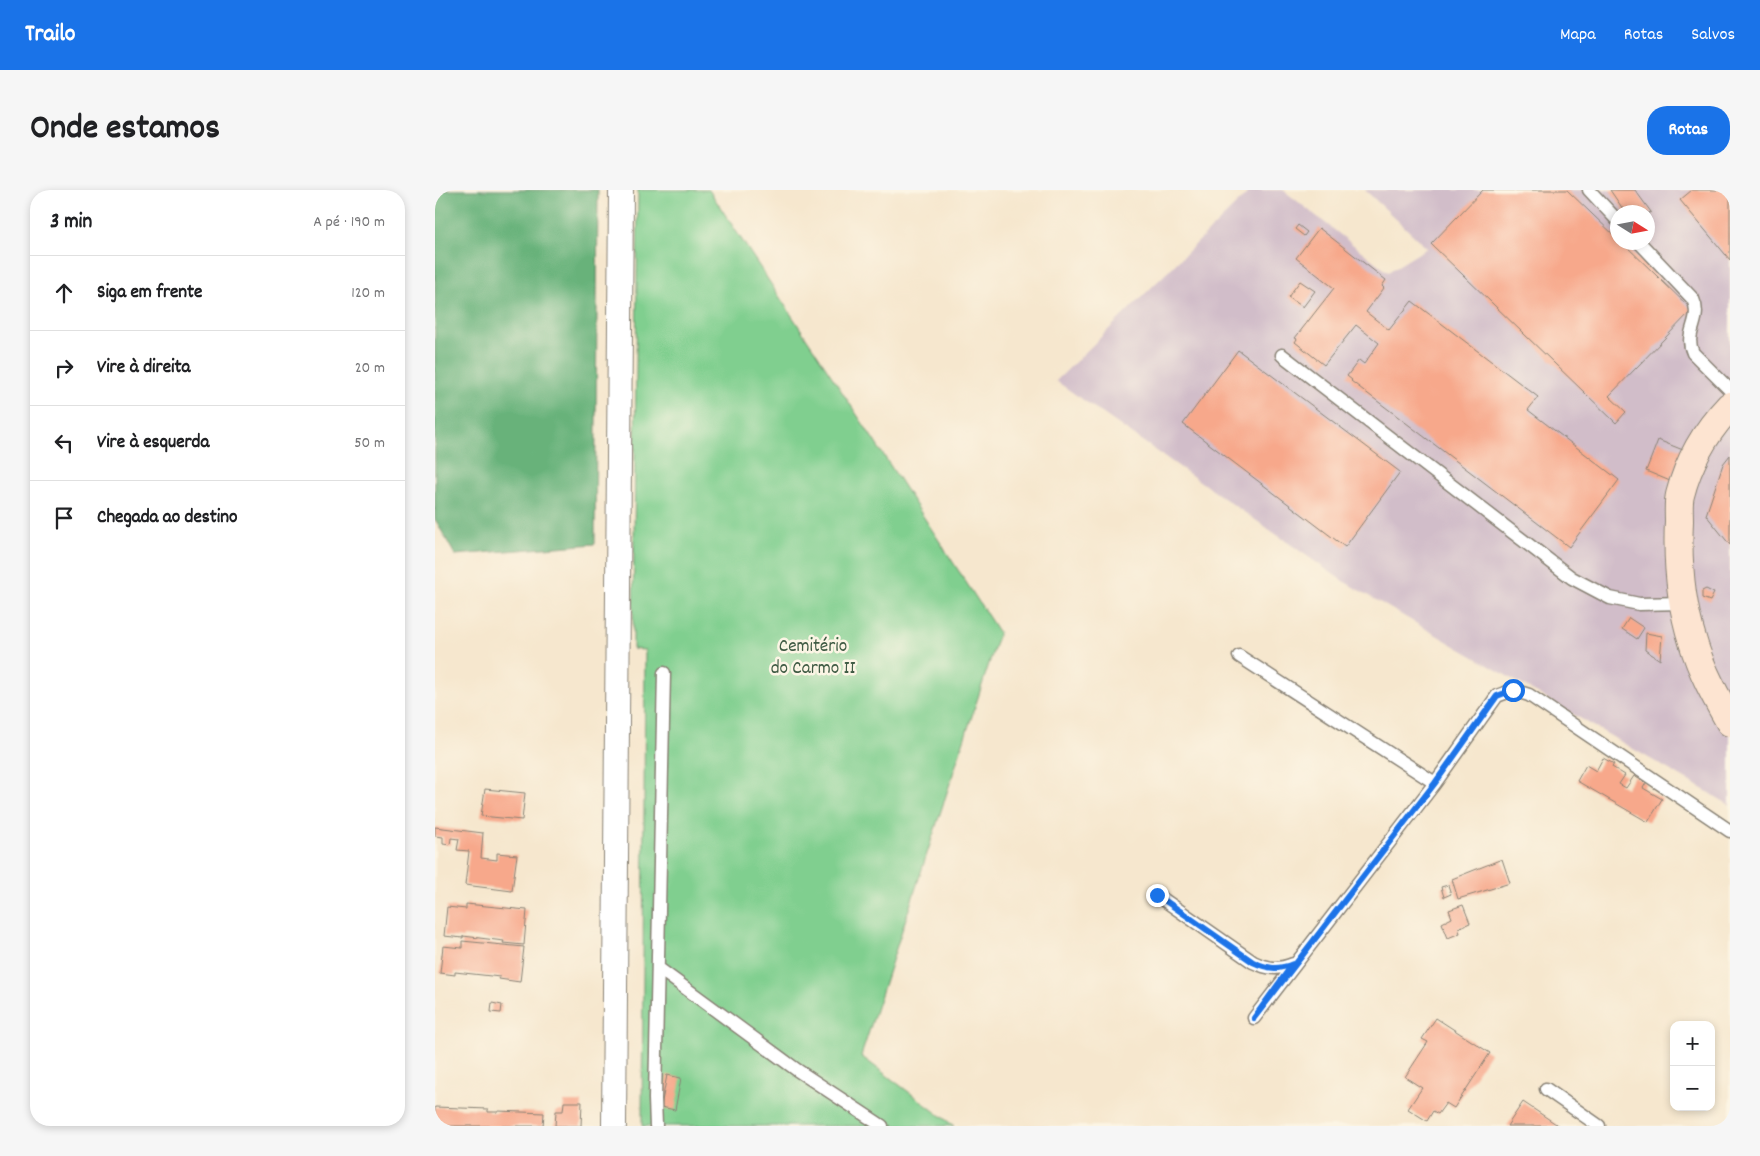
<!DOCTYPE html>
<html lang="pt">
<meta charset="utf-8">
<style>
body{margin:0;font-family:Dekko,sans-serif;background:#f6f6f6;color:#202124}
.controls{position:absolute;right:15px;bottom:15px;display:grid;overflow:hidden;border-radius:10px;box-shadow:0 2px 8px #0003}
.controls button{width:45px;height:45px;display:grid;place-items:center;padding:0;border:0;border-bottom:1px solid #e0e0e0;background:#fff;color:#202124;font:25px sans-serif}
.compass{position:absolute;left:1175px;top:15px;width:45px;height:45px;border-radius:50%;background:#fff;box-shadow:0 2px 8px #0003;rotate:101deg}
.stop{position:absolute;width:15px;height:15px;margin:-11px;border:4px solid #1a73e8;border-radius:50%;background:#fff}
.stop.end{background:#1a73e8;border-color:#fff;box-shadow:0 1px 5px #0008}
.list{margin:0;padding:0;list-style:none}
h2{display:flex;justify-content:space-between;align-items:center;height:65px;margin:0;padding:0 20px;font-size:21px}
h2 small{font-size:16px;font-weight:400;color:#757577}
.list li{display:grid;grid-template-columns:32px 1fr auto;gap:15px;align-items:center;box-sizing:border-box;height:75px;padding:0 20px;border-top:1px solid #e0e0e0}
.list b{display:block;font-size:19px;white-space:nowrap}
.list em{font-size:16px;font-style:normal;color:#757577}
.icon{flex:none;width:28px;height:28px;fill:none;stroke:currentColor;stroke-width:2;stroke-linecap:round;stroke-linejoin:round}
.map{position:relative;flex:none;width:1295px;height:936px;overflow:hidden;border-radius:20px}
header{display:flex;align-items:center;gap:30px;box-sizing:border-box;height:70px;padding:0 25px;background:#1a73e8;color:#fff}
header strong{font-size:24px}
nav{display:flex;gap:28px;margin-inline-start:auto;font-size:18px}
.intro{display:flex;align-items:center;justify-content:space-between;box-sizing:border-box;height:120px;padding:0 30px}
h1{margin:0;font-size:35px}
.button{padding:12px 22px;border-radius:20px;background:#1a73e8;color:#fff;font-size:18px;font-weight:700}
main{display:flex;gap:30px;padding:0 30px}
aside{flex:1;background:#fff;border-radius:20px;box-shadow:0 2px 8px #0003}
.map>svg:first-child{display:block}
.industrial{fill:#d1bdc9;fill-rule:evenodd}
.green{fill:#80cf8f;stroke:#4e7656}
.forest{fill:#68b27a;stroke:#42674b}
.building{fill:#f7a88b}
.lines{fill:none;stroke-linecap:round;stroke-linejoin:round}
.lane-casing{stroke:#898275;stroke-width:15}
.street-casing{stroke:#898275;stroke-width:26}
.secondary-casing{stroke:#898275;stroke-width:30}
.lane{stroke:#fff;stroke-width:12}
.street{stroke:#fff;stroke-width:24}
.secondary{stroke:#fde4d1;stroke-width:28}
.route{stroke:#1a73e8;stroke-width:6}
.labels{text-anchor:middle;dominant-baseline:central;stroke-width:5;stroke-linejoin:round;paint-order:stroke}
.park-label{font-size:19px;fill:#3f5b44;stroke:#fcf5e5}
</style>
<header>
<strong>Trailo</strong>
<nav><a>Mapa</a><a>Rotas</a><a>Salvos</a></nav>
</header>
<div class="intro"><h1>Onde estamos</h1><a class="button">Rotas</a></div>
<main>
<aside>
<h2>3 min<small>A pé · 190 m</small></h2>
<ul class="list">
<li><svg class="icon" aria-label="ahead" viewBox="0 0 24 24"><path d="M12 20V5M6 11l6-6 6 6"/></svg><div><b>Siga em frente</b></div><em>120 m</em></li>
<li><svg class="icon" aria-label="right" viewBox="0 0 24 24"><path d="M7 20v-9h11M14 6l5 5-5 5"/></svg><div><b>Vire à direita</b></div><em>20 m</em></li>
<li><svg class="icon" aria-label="left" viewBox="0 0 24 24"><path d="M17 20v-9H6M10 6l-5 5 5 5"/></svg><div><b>Vire à esquerda</b></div><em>50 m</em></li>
<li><svg class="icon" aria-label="arrive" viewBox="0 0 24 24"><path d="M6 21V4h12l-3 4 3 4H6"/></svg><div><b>Chegada ao destino</b></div></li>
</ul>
</aside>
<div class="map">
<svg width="1295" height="936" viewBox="0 0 1295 936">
<rect width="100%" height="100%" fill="#fcf5e5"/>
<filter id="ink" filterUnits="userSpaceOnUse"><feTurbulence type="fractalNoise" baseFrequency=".02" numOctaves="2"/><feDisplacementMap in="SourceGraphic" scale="10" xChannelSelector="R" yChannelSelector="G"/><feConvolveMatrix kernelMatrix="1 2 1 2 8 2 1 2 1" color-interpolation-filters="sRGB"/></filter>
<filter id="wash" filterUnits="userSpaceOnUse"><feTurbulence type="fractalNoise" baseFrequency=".0096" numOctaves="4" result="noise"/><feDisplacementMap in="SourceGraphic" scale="20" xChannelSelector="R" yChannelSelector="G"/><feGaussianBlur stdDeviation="1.12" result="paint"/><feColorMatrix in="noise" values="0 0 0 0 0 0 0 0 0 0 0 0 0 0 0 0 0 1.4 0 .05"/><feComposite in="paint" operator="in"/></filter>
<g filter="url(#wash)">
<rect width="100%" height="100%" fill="#f6e7ce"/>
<path class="industrial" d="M 816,0 L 848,0 L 953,82 L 992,58 L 930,0 L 1295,0 L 1295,615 L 908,391 L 621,191 ZM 1182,22 L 1212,22 L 1212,52 L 1182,52 Z"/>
<path class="green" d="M 203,0 L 274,0 L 438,249 L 564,443 L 426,866 L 519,936 L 207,936 L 210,460 L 198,459 L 198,442 Z"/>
<path class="forest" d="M 0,0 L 163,0 L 160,354 L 20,365 L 0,329 Z"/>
<g id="blocks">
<path class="building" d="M 1048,0 L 1132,0 L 1182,48 L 1182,52 L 1187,52 L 1257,120 L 1174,206 L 1191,222 L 1181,233 L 996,54 Z
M 1175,0 L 1200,0 L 1216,22 L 1212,24 L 1212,22 L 1190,22 Z
M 1257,0 L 1295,0 L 1295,70 L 1245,10 Z
M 863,35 L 872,42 L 869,46 L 860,39 Z
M 884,38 L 951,90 L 947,96 L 949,98 L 931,122 L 954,140 L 977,111 L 1103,207 L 1093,220 L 1184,290 L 1134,357 L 916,191 L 917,190 L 912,186 L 924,170 L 929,174 L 944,153 L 921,135 L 889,175 L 860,152 L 862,149 L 860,148 L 899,98 L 861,68 Z
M 865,91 L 880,101 L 868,117 L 853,107 Z
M 803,160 L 965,282 L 910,357 L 748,234 Z
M 1223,250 L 1248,260 L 1235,291 L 1211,281 Z
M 1295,265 L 1295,355 L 1271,325 L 1288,274 Z
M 1271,399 L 1279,403 L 1275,411 L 1267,408 L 1267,401 Z
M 1194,428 L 1209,438 L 1202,449 L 1187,439 Z
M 1211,443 L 1227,446 L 1225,470 L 1210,460 Z
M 1168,568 L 1179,574 L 1177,577 L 1190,585 L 1184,594 L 1191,598 L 1199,586 L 1211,593 L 1208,598 L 1227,609 L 1213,632 L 1142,591 L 1151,575 L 1161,581 Z
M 50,599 L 90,603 L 87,630 L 46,626 Z
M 0,637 L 48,643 L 46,668 L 62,670 L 62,663 L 82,665 L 77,701 L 30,695 L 34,661 L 22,660 L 24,649 L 16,648 L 15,655 L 8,654 L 8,647 L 0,646 Z
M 1067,669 L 1075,693 L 1023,709 L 1017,689 Z
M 1013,695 L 1016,704 L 1009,707 L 1006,697 Z
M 31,714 L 92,720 L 89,755 L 68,753 L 69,751 L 28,746 L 28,748 L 9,746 L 12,717 L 31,719 Z
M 1028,715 L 1035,733 L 1023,738 L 1025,743 L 1013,748 L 1007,733 L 1017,728 L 1014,720 Z
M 27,751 L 89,757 L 85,792 L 64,789 L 65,787 L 20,782 L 20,785 L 5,783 L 8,756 L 27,758 Z
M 57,813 L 67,815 L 66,823 L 56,822 Z
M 1001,828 L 1055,863 L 1019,918 L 1011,913 L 1003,924 L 998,921 L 992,931 L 973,919 L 987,898 L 970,887 L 993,852 L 987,849 Z
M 232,885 L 246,888 L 240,920 L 226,917 Z
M 129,912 L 147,912 L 146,936 L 120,936 L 121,921 L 128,921 Z
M 1088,912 L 1124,936 L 1072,936 Z
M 0,917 L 53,919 L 53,922 L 63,922 L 63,921 L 109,923 L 108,936 L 0,936 Z"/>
</g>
</g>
<g filter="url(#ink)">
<use href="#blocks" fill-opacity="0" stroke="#898275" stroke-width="1"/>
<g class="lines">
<g class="lane-casing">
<path id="lane" d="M 1154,0 L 1182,30
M 1204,52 L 1258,109 C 1268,131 1248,142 1258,163 L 1295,200
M 847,165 L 1137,388 L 1175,408 L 1204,414 L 1248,413
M 804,466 L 1000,593
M 722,705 L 818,772 C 833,779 843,780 858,774 L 856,777
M 223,778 L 362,880 L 447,936
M 819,828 L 1000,593 L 1062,506 L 1078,500 L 1094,505 L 1295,641
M 1111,899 L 1164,936
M 221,936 L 220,909 L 229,483"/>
</g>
<g class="street-casing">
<path id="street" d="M 179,936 L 186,0"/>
</g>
<g class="secondary-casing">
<path id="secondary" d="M 1295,216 C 1270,242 1254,270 1245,305 C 1243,313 1244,323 1244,331 C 1242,372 1246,414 1258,452 C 1266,480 1281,507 1295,532"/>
</g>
<use href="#lane" class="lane"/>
<use href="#street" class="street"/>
<use href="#secondary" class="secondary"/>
</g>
</g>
<g class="lines" filter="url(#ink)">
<path class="route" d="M 722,705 L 818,772 C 833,779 843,780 858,774 L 819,828 L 1000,593 L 1062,506 L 1078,500"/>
</g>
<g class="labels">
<g class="park-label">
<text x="378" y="457">Cemitério<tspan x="378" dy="22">do Carmo II</tspan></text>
</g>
</g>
</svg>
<div class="controls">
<button>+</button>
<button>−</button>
</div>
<svg class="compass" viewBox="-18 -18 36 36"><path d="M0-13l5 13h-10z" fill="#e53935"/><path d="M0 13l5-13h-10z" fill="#757577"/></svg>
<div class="stop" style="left:1078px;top:500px"></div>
<div class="stop end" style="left:722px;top:705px"></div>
</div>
</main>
